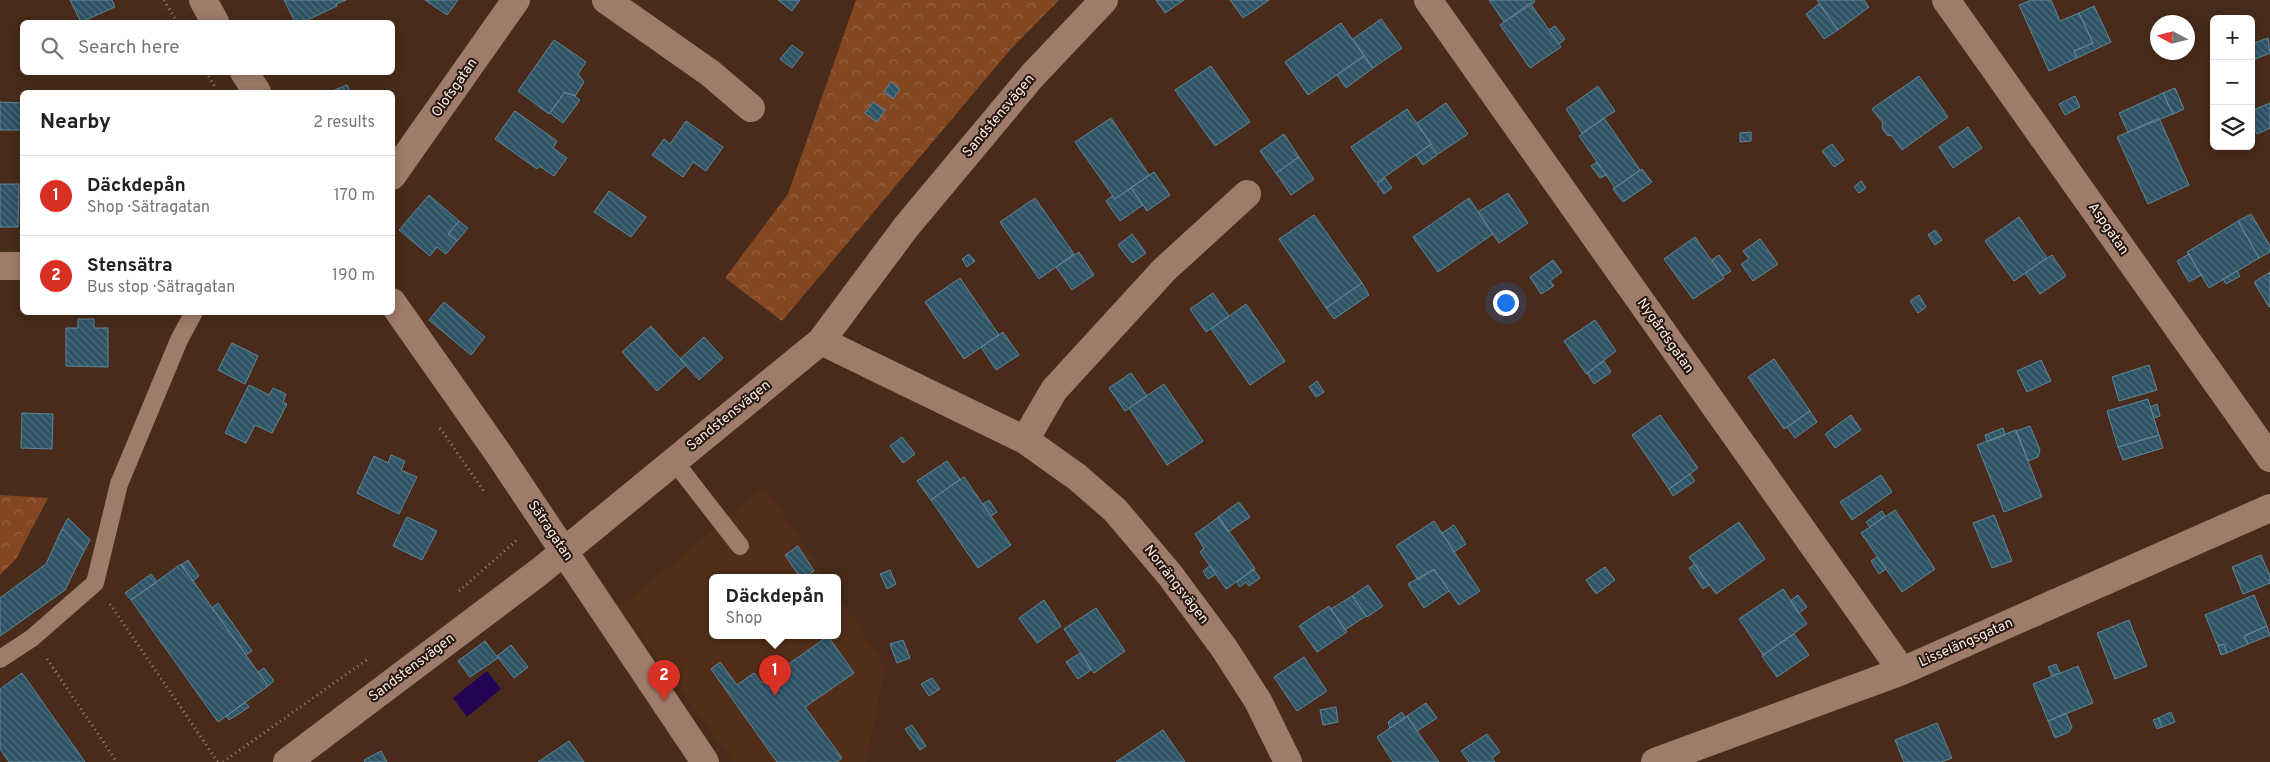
<!DOCTYPE html>
<meta charset="utf-8">
<style>
body{margin:0;font-family:Overpass,sans-serif;background:#f6f6f6;color:#222}
.controls{position:absolute;right:15px;top:15px;display:grid;overflow:hidden;border-radius:8px;box-shadow:0 2px 12px #0003}
.controls button{width:45px;height:45px;display:grid;place-items:center;padding:0;border:0;border-bottom:1px solid #e0e0e0;background:#fff;color:#222;font:25px sans-serif}
.compass{position:absolute;left:2150px;top:15px;width:45px;height:45px;border-radius:50%;background:#fff;box-shadow:0 2px 12px #0003;rotate:277deg}
.you{position:absolute;left:1505px;top:302px;width:18px;height:18px;margin:-12px;border:4px solid #fff;border-radius:50%;background:#1a73e8;box-shadow:0 0 0 8px #1a73e833}
.badge{display:grid;place-items:center;width:32px;height:32px;border-radius:50%;background:#d93025;color:#fff;font-size:16px;font-weight:700}
.pin{position:absolute;translate:-50% -41px;filter:drop-shadow(0 1px 2px #0008)}
.pin::after{content:'';position:absolute;top:26px;width:18px;height:15px;background:inherit;clip-path:polygon(0 0,100% 0,50% 100%)}
.popup{position:absolute;left:709px;top:574px;width:132px;height:65px;box-sizing:border-box;display:grid;place-content:center;border-radius:8px;background:#fff;filter:drop-shadow(0 1px 4px #0005);font-size:16px;white-space:nowrap;color:#767676}
.popup b{font-size:19px;color:#222}
.popup::after{content:'';position:absolute;left:50%;top:100%;margin-left:-10px;border:10px solid transparent;border-top-color:#fff}
.list{margin:0;padding:0;list-style:none}
h2{display:flex;justify-content:space-between;align-items:center;height:65px;margin:0;padding:0 20px;font-size:21px}
h2 small{font-size:16px;font-weight:400;color:#767676}
.list li{display:grid;grid-template-columns:32px 1fr auto;gap:15px;align-items:center;box-sizing:border-box;height:80px;padding:0 20px;border-top:1px solid #e0e0e0}
.list b{display:block;font-size:19px;white-space:nowrap}
.list p{margin:0;font-size:16px;white-space:nowrap;color:#767676}
.list em{font-size:16px;font-style:normal;color:#767676}
.icon{flex:none;width:28px;height:28px;fill:none;stroke:currentColor;stroke-width:2;stroke-linecap:round;stroke-linejoin:round}
.map{position:relative;flex:none;width:2270px;height:762px;overflow:hidden}
.search{position:absolute;background:#fff;box-shadow:0 2px 12px #0003;left:20px;top:20px;width:375px;height:55px;display:flex;align-items:center;gap:12px;box-sizing:border-box;padding:0 18px;border-radius:8px;color:#767676;font-size:19px}
.panel{position:absolute;background:#fff;box-shadow:0 2px 12px #0003;left:20px;top:90px;width:375px;height:225px;border-radius:8px}
.map>svg:first-child{display:block}
.built{fill:#522e19}
.forest{fill:url(#forest-crowns)}
.water{fill:#230354}
.building{fill:url(#building-back-hatch);stroke:#60879a}
.lines{fill:none;stroke-linecap:round;stroke-linejoin:round}
.path{stroke:#9d8679;stroke-width:3;stroke-dasharray:1 4;stroke-linecap:butt}
.service{stroke:#9f7c69;stroke-width:18}
.minor{stroke:#9f7c69;stroke-width:28}
.tertiary{stroke:#9f7c69;stroke-width:28}
.labels{text-anchor:middle;dominant-baseline:central;stroke-width:4;stroke-linejoin:round;paint-order:stroke}
.street-label{font-size:14px;fill:#feeee5;stroke:#251710}
</style>
<div class="map">
<svg width="2270" height="762" viewBox="0 0 2270 762">
<defs>
<pattern id="forest-crowns" width="20" height="18" patternUnits="userSpaceOnUse" patternTransform="scale(1.25)"><rect width="20" height="18" fill="#834722"/><path d="M2 6a3 3 0 1 1 6 0M12 15a3 3 0 1 1 6 0" fill="none" stroke="#966242"/></pattern>
<pattern id="building-back-hatch" width="6" height="6" patternUnits="userSpaceOnUse" patternTransform="scale(1.25)"><rect width="6" height="6" fill="#2d5365"/><path d="M-1 5l2 2M0 0l6 6M5-1l2 2" fill="none" stroke="#4c6c7b"/></pattern>
</defs>
<rect width="100%" height="100%" fill="#482b1a"/>
<path class="built" d="M 765,487 L 825,577 L 712,577 L 712,635 L 838,635 L 838,595 L 885,667 L 866,762 L 733,762 L 620,607 Z"/>
<path class="forest" d="M 856,0 L 1059,0 L 1010,50 L 782,321 L 725,278 L 788,194 Z
M 0,495 L 48,498 L 16,559 L 0,575 Z"/>
<path class="water" d="M 487,671 L 501,689 L 467,717 L 453,698 Z"/>
<path class="building" d="M 70,0 L 112,0 L 115,7 L 81,22 Z
M 284,0 L 346,0 L 336,4 L 337,6 L 303,22 L 295,22 Z
M 425,0 L 458,0 L 447,15 Z
M 778,0 L 800,0 L 792,11 Z
M 1156,0 L 1184,0 L 1165,13 Z
M 1230,0 L 1269,0 L 1243,18 Z
M 1489,0 L 1534,0 L 1535,2 L 1504,22 Z
M 1817,0 L 1864,0 L 1869,7 L 1838,30 Z
M 2031,0 L 2051,0 L 2060,21 L 2079,13 L 2093,43 L 2074,51 L 2077,58 L 2049,71 L 2019,5 Z
M 1530,3 L 1561,47 L 1530,68 L 1500,25 Z
M 1819,4 L 1838,30 L 1824,39 L 1806,14 Z
M 2094,6 L 2111,42 L 2077,58 L 2074,51 L 2093,43 L 2079,13 Z
M 1381,19 L 1402,48 L 1373,68 L 1353,39 Z
M 1341,23 L 1364,56 L 1308,95 L 1285,62 Z
M 1555,26 L 1565,39 L 1559,44 L 1549,30 Z
M 2268,38 L 2270,53 L 2251,61 L 2251,44 Z
M 554,40 L 586,62 L 578,74 L 584,82 L 575,96 L 565,92 L 549,114 L 518,91 Z
M 792,45 L 803,53 L 792,68 L 780,59 Z
M 1364,56 L 1373,68 L 1346,88 L 1337,75 Z
M 1211,66 L 1250,122 L 1215,146 L 1175,90 Z
M 1919,76 L 1948,117 L 1902,150 L 1892,136 L 1887,135 L 1882,128 L 1883,123 L 1872,109 Z
M 891,82 L 900,89 L 893,99 L 884,92 Z
M 347,85 L 350,92 L 330,92 Z
M 1598,86 L 1615,111 L 1582,133 L 1566,109 Z
M 2175,88 L 2184,109 L 2173,114 L 2163,93 Z
M 565,92 L 575,96 L 580,100 L 563,123 L 550,113 Z
M 2163,93 L 2173,114 L 2128,132 L 2119,113 Z
M 2075,96 L 2080,107 L 2065,115 L 2059,104 Z
M 0,102 L 22,103 L 22,130 L 0,130 Z
M 873,102 L 885,110 L 877,122 L 865,113 Z
M 1446,103 L 1468,134 L 1438,154 L 1417,123 Z
M 2270,103 L 2270,128 L 2257,134 L 2251,122 L 2251,111 Z
M 1407,109 L 1431,144 L 1376,183 L 1351,147 Z
M 515,111 L 557,141 L 553,148 L 567,158 L 554,176 L 539,166 L 537,169 L 495,139 Z
M 1111,118 L 1149,175 L 1115,199 L 1075,142 Z
M 1604,118 L 1640,170 L 1615,188 L 1579,136 Z
M 2159,118 L 2189,185 L 2148,204 L 2117,137 Z
M 686,121 L 723,147 L 706,171 L 693,162 L 683,177 L 652,155 L 664,139 L 670,144 Z
M 1968,127 L 1982,148 L 1953,168 L 1939,147 Z
M 1751,132 L 1751,141 L 1740,142 L 1740,133 Z
M 1284,134 L 1299,157 L 1276,173 L 1260,151 Z
M 1832,144 L 1844,160 L 1834,167 L 1822,151 Z
M 1430,145 L 1437,155 L 1423,165 L 1416,155 Z
M 1299,157 L 1314,179 L 1291,195 L 1276,173 Z
M 1597,162 L 1606,175 L 1600,178 L 1591,166 Z
M 1642,169 L 1652,182 L 1623,202 L 1613,189 Z
M 1154,172 L 1170,195 L 1147,211 L 1131,188 Z
M 1385,178 L 1392,188 L 1384,194 L 1377,184 Z
M 1861,181 L 1866,188 L 1859,193 L 1854,187 Z
M 0,184 L 19,184 L 18,227 L 0,227 Z
M 1131,188 L 1143,205 L 1120,221 L 1106,201 L 1112,196 L 1115,199 Z
M 609,191 L 646,217 L 631,237 L 594,212 Z
M 1508,193 L 1528,223 L 1499,243 L 1478,212 Z
M 429,195 L 459,221 L 448,234 L 457,241 L 446,254 L 437,247 L 430,256 L 399,230 Z
M 1035,198 L 1074,254 L 1039,279 L 1000,222 Z
M 1469,198 L 1493,234 L 1438,272 L 1413,237 Z
M 2251,214 L 2270,246 L 2270,252 L 2259,258 L 2238,221 Z
M 1314,215 L 1362,283 L 1326,308 L 1279,239 Z
M 2019,217 L 2047,258 L 2014,281 L 1985,241 Z
M 459,221 L 468,228 L 457,241 L 448,234 Z
M 2238,221 L 2259,258 L 2209,288 L 2187,252 Z
M 1935,230 L 1942,240 L 1935,245 L 1928,235 Z
M 1132,234 L 1146,253 L 1132,263 L 1118,245 Z
M 1695,237 L 1724,278 L 1693,299 L 1664,259 Z
M 1760,239 L 1778,264 L 1753,281 L 1741,264 L 1749,259 L 1743,251 Z
M 1079,252 L 1094,275 L 1072,290 L 1056,267 Z
M 969,254 L 975,261 L 967,267 L 962,259 Z
M 2189,254 L 2201,275 L 2189,282 L 2177,261 Z
M 1719,255 L 1731,271 L 1723,276 L 1712,260 Z
M 2052,255 L 2066,276 L 2040,294 L 2025,273 Z
M 1553,260 L 1562,272 L 1550,281 L 1554,286 L 1541,294 L 1530,277 Z
M 2237,271 L 2240,276 L 2226,284 L 2223,279 Z
M 2270,272 L 2270,306 L 2269,307 L 2254,282 Z
M 960,278 L 999,335 L 964,359 L 925,302 Z
M 1362,283 L 1369,295 L 1334,319 L 1326,308 Z
M 1213,293 L 1229,316 L 1206,332 L 1190,309 Z
M 1919,295 L 1926,307 L 1918,313 L 1910,301 Z
M 444,302 L 485,337 L 471,355 L 429,320 Z
M 1246,304 L 1285,361 L 1250,385 L 1211,329 Z
M 78,319 L 94,319 L 94,328 L 108,328 L 108,367 L 66,366 L 66,328 L 78,328 Z
M 1595,320 L 1616,351 L 1586,374 L 1564,341 Z
M 651,326 L 686,365 L 657,391 L 622,352 Z
M 1003,332 L 1019,355 L 996,370 L 981,347 Z
M 704,337 L 723,358 L 699,380 L 680,359 Z
M 232,343 L 258,356 L 245,384 L 218,370 Z
M 1774,359 L 1810,411 L 1784,429 L 1748,377 Z
M 2041,360 L 2051,381 L 2027,392 L 2017,371 Z
M 1604,361 L 1611,372 L 1594,384 L 1587,373 Z
M 2149,365 L 2157,390 L 2119,401 L 2112,377 Z
M 1131,373 L 1147,396 L 1125,411 L 1109,388 Z
M 1317,381 L 1324,392 L 1316,397 L 1309,387 Z
M 1164,384 L 1203,441 L 1167,465 L 1129,408 Z
M 249,385 L 269,395 L 273,388 L 286,394 L 283,402 L 287,404 L 272,433 L 255,425 L 246,443 L 225,433 Z
M 2148,399 L 2159,435 L 2118,447 L 2107,411 Z
M 2157,404 L 2160,416 L 2154,418 L 2150,407 Z
M 1810,411 L 1817,422 L 1795,438 L 1787,427 Z
M 22,413 L 53,414 L 52,449 L 21,448 Z
M 1660,415 L 1698,468 L 1669,489 L 1632,435 Z
M 1851,415 L 1861,430 L 1835,448 L 1825,434 Z
M 2030,426 L 2040,450 L 2038,457 L 2028,461 L 2016,431 Z
M 2003,428 L 2005,435 L 1987,442 L 1985,435 Z
M 2016,430 L 2042,497 L 2004,512 L 1977,445 Z
M 2159,435 L 2163,448 L 2123,460 L 2118,447 Z
M 902,437 L 915,454 L 903,463 L 890,446 Z
M 391,455 L 405,461 L 401,470 L 417,477 L 399,514 L 357,493 L 374,456 L 388,463 Z
M 947,461 L 960,479 L 931,500 L 917,481 Z
M 1690,474 L 1695,481 L 1673,496 L 1669,489 Z
M 1881,475 L 1892,492 L 1852,520 L 1840,502 Z
M 964,477 L 1011,545 L 978,568 L 931,500 Z
M 989,500 L 997,512 L 991,516 L 983,504 Z
M 1239,502 L 1250,517 L 1228,532 L 1218,517 Z
M 1895,510 L 1935,569 L 1902,592 L 1861,533 Z
M 1882,511 L 1885,516 L 1870,527 L 1866,522 Z
M 1994,515 L 2012,561 L 1992,568 L 1973,523 Z
M 407,517 L 437,531 L 422,560 L 393,546 Z
M 1219,517 L 1255,569 L 1226,589 L 1200,552 L 1204,548 L 1195,534 Z
M 68,518 L 90,540 L 84,551 L 62,529 Z
M 1434,521 L 1480,591 L 1459,605 L 1434,569 L 1418,580 L 1396,546 Z
M 1739,522 L 1765,559 L 1716,594 L 1689,557 Z
M 1454,525 L 1466,544 L 1454,552 L 1442,533 Z
M 62,529 L 84,551 L 65,590 L 0,636 L 0,598 L 46,564 Z
M 798,546 L 814,571 L 805,577 L 800,577 L 785,555 Z
M 2261,555 L 2270,576 L 2270,583 L 2243,594 L 2232,567 Z
M 1877,557 L 1886,569 L 1879,574 L 1871,561 Z
M 188,560 L 199,576 L 193,581 L 181,565 Z
M 181,564 L 268,686 L 218,722 L 131,600 Z
M 1695,564 L 1709,585 L 1703,589 L 1689,568 Z
M 1210,566 L 1216,574 L 1208,579 L 1203,571 Z
M 1605,567 L 1615,580 L 1596,594 L 1586,580 Z
M 1253,569 L 1260,578 L 1249,586 L 1246,582 L 1240,587 L 1237,582 Z
M 1434,569 L 1449,591 L 1424,608 L 1408,584 Z
M 890,570 L 896,584 L 887,589 L 880,574 Z
M 151,574 L 157,582 L 131,600 L 125,593 Z
M 1368,585 L 1383,606 L 1367,617 L 1352,596 Z
M 1783,589 L 1807,624 L 1763,655 L 1739,619 Z
M 1798,595 L 1807,607 L 1799,613 L 1790,601 Z
M 2254,595 L 2267,626 L 2244,636 L 2248,644 L 2227,653 L 2224,644 L 2218,646 L 2205,615 Z
M 1352,596 L 1366,616 L 1345,630 L 1331,609 Z
M 1044,600 L 1061,626 L 1037,643 L 1019,618 Z
M 218,603 L 252,651 L 246,655 L 212,608 Z
M 1329,606 L 1347,632 L 1317,652 L 1299,626 Z
M 1096,608 L 1125,651 L 1094,673 L 1064,629 Z
M 2129,620 L 2147,666 L 2115,679 L 2097,633 Z
M 2267,626 L 2270,635 L 2248,644 L 2244,636 Z
M 1794,634 L 1809,655 L 1777,677 L 1762,656 Z
M 828,636 L 854,673 L 805,707 L 842,758 L 837,762 L 777,762 L 711,669 L 720,662 L 737,685 L 754,673 L 762,683 Z
M 903,640 L 910,658 L 897,663 L 890,644 Z
M 485,641 L 498,658 L 470,677 L 458,661 Z
M 2224,644 L 2227,653 L 2221,655 L 2218,646 Z
M 511,645 L 528,667 L 514,678 L 497,656 Z
M 1080,653 L 1091,670 L 1078,679 L 1066,662 Z
M 1304,657 L 1327,691 L 1297,711 L 1274,677 Z
M 2056,664 L 2060,673 L 2052,676 L 2048,667 Z
M 2078,666 L 2093,703 L 2048,721 L 2033,684 Z
M 264,668 L 274,681 L 268,686 L 258,672 Z
M 22,673 L 85,762 L 9,762 L 5,756 L 0,749 L 0,689 Z
M 932,678 L 940,689 L 929,696 L 921,684 Z
M 245,702 L 249,707 L 229,720 L 226,716 Z
M 1426,703 L 1437,718 L 1417,731 L 1407,716 Z
M 1336,707 L 1338,722 L 1323,725 L 1320,710 Z
M 1402,712 L 1405,718 L 1390,728 L 1388,722 Z
M 2171,712 L 2175,722 L 2162,727 L 2158,718 Z
M 2066,713 L 2072,727 L 2069,732 L 2055,738 L 2048,721 Z
M 1407,716 L 1417,731 L 1439,762 L 1393,762 L 1377,737 Z
M 2158,718 L 2162,727 L 2157,729 L 2153,720 Z
M 1937,723 L 1952,758 L 1941,762 L 1904,762 L 1895,740 Z
M 912,725 L 926,746 L 920,750 L 905,729 Z
M 1163,730 L 1185,762 L 1116,762 Z
M 1487,734 L 1500,752 L 1492,758 L 1495,762 L 1469,762 L 1461,751 Z
M 569,741 L 584,762 L 538,762 Z
M 381,751 L 387,762 L 365,762 L 364,760 Z"/>
<g class="lines">
<path class="path" d="M 164,0 L 177,22
M 206,72 L 215,87
M 440,428 L 485,493
M 459,591 L 517,540
M 110,604 L 218,762
M 47,659 L 117,762
M 223,762 L 368,659"/>
<path class="service" d="M 674,461 L 740,546
M 0,659 L 32,638 L 95,583 L 119,484 L 179,340 L 194,312"/>
<path class="minor" d="M 606,0 L 710,73 L 751,108
M 1428,0 L 1902,671
M 1946,0 L 2270,458
M 392,176 L 516,0
M 0,266 L 22,266
M 821,341 L 1025,440 L 1077,477 L 1115,510 L 1170,575 L 1224,648 L 1258,701 L 1288,762
M 1025,440 L 1054,390 L 1164,270 L 1247,194
M 287,762 L 539,572 L 821,341 L 906,227 L 1032,76 L 1104,0
M 1655,762 L 1902,671 L 2270,508"/>
<path class="tertiary" d="M 203,0 L 215,22
M 244,72 L 257,92
M 392,302 L 498,453 L 705,762"/>
</g>
<g class="labels">
<g class="street-label">
<text transform="translate(455 88) rotate(-55)">Olofsgatan</text>
<text transform="translate(999 116) rotate(-50)">Sandstensvägen</text>
<text transform="translate(2108 229) rotate(55)">Aspgatan</text>
<text transform="translate(1665 336) rotate(55)">Nygårdsgatan</text>
<text transform="translate(729 416) rotate(-39)">Sandstensvägen</text>
<text transform="translate(550 531) rotate(56)">Sätragatan</text>
<text transform="translate(1176 585) rotate(52)">Norrängsvägen</text>
<text transform="translate(1966 643) rotate(-24)">Lisselängsgatan</text>
<text transform="translate(412 668) rotate(-37)">Sandstensvägen</text>
</g>
</g>
</svg>
<div class="controls">
<button>+</button>
<button>−</button>
<button><svg class="icon" aria-label="layers" viewBox="0 0 24 24"><path d="M12 4l9 5-9 5-9-5zM3 14l9 5 9-5"/></svg></button>
</div>
<svg class="compass" viewBox="-18 -18 36 36"><path d="M0-13l5 13h-10z" fill="#e53935"/><path d="M0 13l5-13h-10z" fill="#767676"/></svg>
<div class="you"></div>
<div class="pin badge" style="left:775px;top:696px">1</div>
<div class="popup"><b>Däckdepån</b>Shop</div>
<div class="pin badge" style="left:664px;top:701px">2</div>
<div class="search"><svg class="icon" aria-label="search" viewBox="0 0 24 24"><circle cx="10" cy="10" r="6"/><path d="M15 15l6 6"/></svg>Search here</div>
<section class="panel">
<h2>Nearby<small>2 results</small></h2>
<ul class="list">
<li><span class="badge">1</span><div><b>Däckdepån</b><p>Shop · Sätragatan</p></div><em>170 m</em></li>
<li><span class="badge">2</span><div><b>Stensätra</b><p>Bus stop · Sätragatan</p></div><em>190 m</em></li>
</ul>
</section>
</div>
